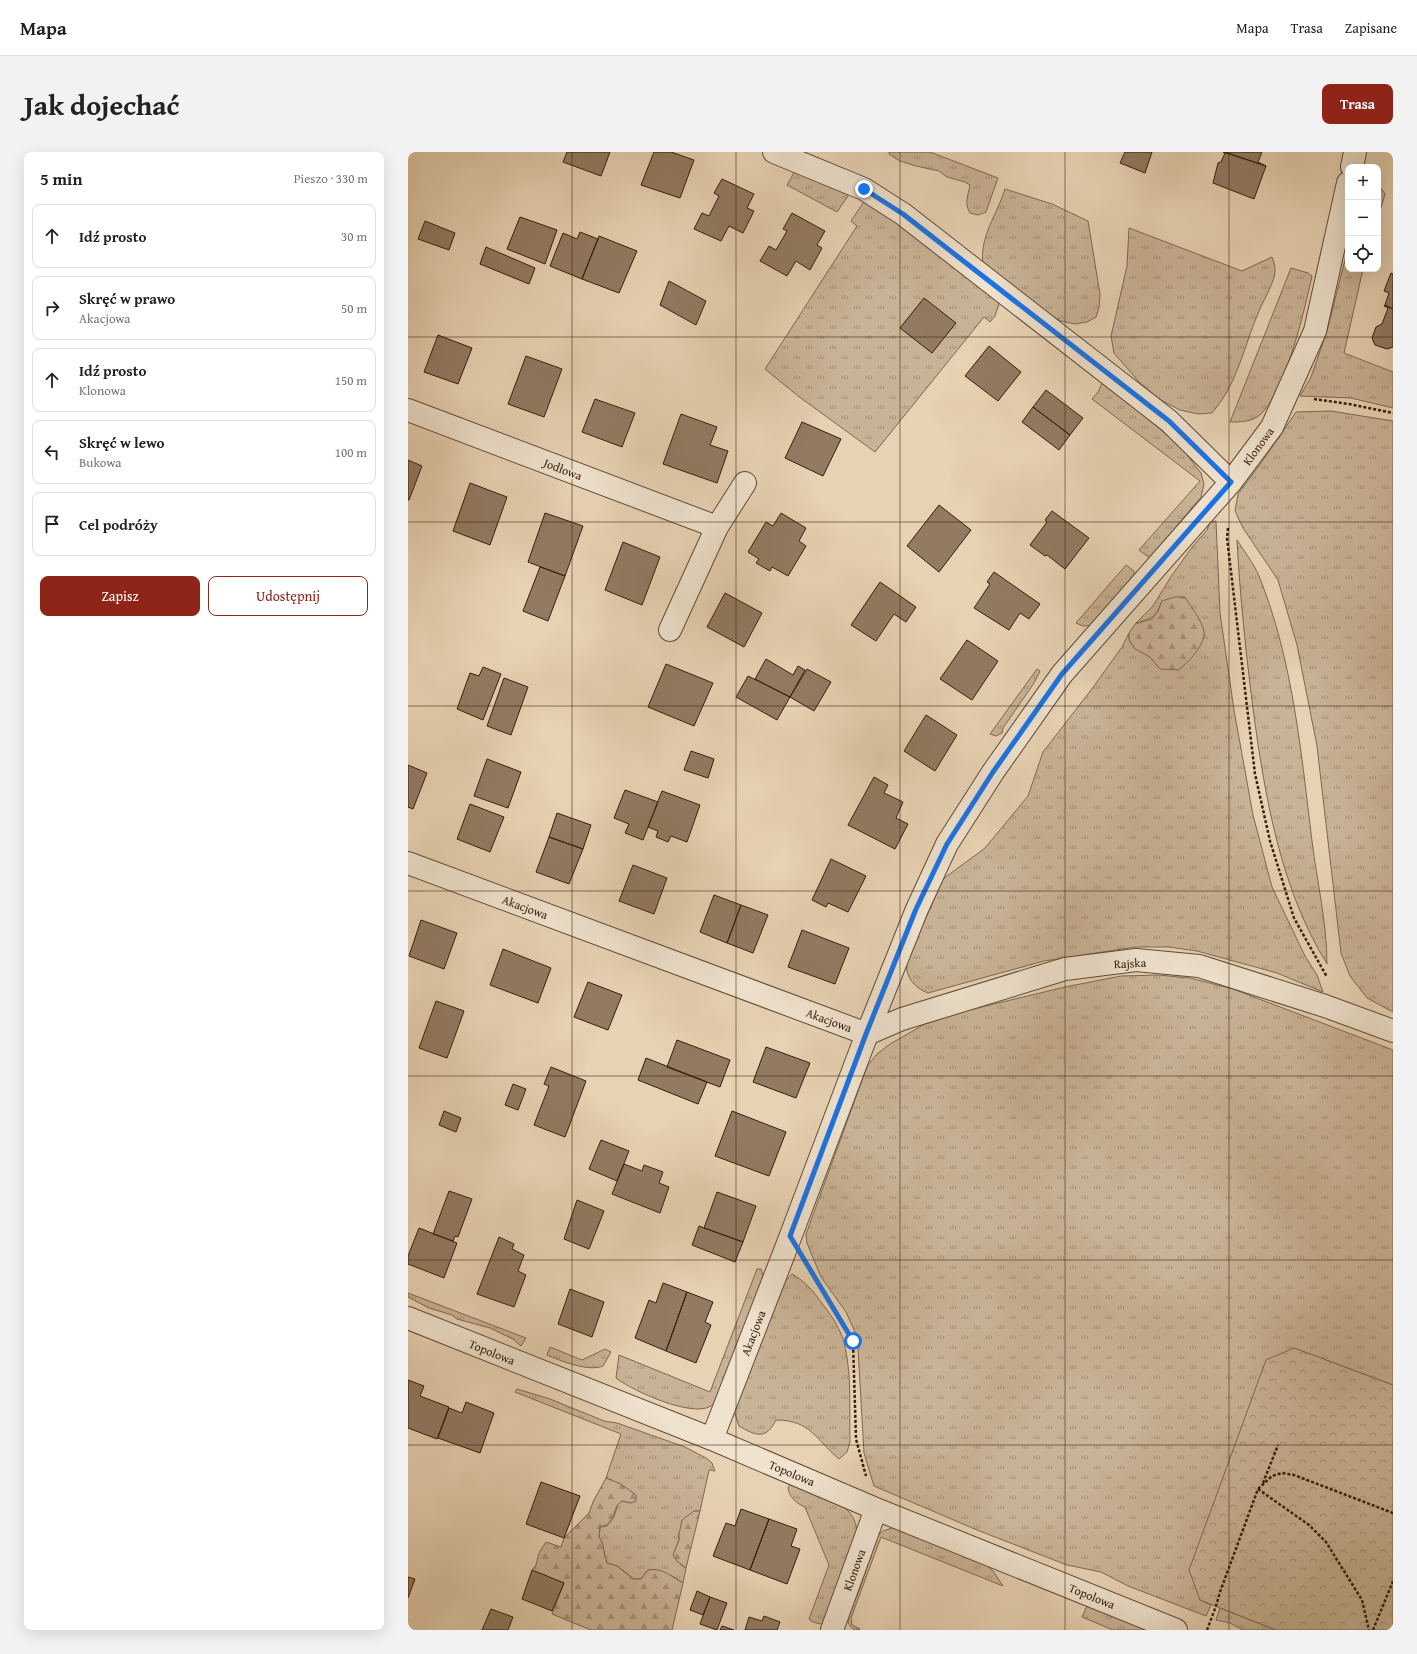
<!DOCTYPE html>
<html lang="pl">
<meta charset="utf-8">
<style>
body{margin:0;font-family:"Gentium Book Plus",serif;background:#f2f2f2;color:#222}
.controls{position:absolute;right:12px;top:12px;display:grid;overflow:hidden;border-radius:8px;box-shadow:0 4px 16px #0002}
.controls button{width:36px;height:36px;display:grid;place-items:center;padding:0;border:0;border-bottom:1px solid #e0e0e0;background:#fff;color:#222;font:20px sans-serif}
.stop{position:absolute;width:12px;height:12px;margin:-9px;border:3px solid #1a73e8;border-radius:50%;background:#fff}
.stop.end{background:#1a73e8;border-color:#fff;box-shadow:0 1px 4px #0008}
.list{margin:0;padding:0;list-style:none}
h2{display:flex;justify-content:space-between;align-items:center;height:52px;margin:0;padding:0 16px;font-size:17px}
h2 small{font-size:13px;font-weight:400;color:#767676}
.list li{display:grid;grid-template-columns:26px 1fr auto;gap:12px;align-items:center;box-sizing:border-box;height:64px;margin:0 8px 8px;padding:0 8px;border:1px solid #e0e0e0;border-radius:8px}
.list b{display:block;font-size:15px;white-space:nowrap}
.list p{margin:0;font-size:13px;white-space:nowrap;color:#767676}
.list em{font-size:13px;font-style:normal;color:#767676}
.actions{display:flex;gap:8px;padding:12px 16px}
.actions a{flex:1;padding:9px 0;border:1px solid #8f2418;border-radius:8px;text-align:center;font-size:14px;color:#8f2418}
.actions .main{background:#8f2418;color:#fff}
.icon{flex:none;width:22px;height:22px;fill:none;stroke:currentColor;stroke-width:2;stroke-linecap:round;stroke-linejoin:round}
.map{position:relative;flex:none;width:985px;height:1478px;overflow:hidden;border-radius:8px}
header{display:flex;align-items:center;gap:24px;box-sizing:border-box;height:56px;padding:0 20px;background:#fff;border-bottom:1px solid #e0e0e0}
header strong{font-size:19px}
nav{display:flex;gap:22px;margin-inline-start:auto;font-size:14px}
.intro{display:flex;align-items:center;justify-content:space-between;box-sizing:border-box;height:96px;padding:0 24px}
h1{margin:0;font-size:28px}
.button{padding:10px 18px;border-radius:8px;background:#8f2418;color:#fff;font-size:14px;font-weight:700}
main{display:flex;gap:24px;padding:0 24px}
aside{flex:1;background:#fff;border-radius:8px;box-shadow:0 4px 16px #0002}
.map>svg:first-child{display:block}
.grass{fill:url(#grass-tufts);stroke:#7f6850}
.forest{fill:url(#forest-firs);stroke:#7f6850}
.park{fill:url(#park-crowns);stroke:#7f6850}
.building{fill:#927b62;stroke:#351d0a}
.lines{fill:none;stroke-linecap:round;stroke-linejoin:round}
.minor-casing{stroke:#624a34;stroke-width:24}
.path{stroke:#351d0a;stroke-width:2.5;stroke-dasharray:3 2;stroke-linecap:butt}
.minor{stroke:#efe2ce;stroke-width:22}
.route{stroke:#1a73e8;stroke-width:5}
.grid{fill:none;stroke:#351d0a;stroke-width:1;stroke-opacity:0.55}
.labels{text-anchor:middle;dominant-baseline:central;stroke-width:3;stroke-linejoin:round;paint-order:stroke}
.street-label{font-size:12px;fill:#351d0a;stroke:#efe2ce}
</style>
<header>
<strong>Mapa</strong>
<nav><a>Mapa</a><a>Trasa</a><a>Zapisane</a></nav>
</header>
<div class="intro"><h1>Jak dojechać</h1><a class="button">Trasa</a></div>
<main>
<aside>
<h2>5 min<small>Pieszo · 330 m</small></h2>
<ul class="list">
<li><svg class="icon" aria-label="ahead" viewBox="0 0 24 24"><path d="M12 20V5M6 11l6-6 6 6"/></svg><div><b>Idź prosto</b></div><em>30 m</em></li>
<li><svg class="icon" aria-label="right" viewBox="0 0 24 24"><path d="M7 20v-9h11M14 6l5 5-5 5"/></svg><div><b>Skręć w prawo</b><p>Akacjowa</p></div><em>50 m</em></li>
<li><svg class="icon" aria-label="ahead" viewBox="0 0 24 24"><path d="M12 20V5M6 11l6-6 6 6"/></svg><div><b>Idź prosto</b><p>Klonowa</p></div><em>150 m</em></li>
<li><svg class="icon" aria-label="left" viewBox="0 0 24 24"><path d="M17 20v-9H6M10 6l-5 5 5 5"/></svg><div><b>Skręć w lewo</b><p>Bukowa</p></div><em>100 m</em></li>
<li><svg class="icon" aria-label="arrive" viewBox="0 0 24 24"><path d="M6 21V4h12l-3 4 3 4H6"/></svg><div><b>Cel podróży</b></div></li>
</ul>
<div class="actions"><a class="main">Zapisz</a><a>Udostępnij</a></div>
</aside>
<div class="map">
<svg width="985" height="1478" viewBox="0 0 985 1478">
<defs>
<pattern id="grass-tufts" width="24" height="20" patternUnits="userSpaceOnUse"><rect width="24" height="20" fill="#c9b396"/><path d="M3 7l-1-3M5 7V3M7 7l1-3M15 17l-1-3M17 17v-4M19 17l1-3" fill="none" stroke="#a49179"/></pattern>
<pattern id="forest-firs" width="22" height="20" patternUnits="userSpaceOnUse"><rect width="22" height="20" fill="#c9b396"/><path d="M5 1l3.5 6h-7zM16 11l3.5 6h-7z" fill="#a49179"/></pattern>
<pattern id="park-crowns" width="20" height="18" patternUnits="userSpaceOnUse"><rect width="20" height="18" fill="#c9b396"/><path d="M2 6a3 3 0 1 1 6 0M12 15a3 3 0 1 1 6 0" fill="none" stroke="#a49179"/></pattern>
</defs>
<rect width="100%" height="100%" fill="#e7d2b3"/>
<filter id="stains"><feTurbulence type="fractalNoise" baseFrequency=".005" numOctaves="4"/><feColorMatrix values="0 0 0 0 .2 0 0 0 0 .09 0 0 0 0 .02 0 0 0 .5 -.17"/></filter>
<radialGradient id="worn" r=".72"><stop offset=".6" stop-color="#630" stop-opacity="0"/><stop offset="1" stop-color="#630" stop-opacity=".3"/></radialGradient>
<path class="grass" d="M 481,0 L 522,0 L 590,26 L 578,60 L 570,63 L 562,61 C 556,51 560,44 562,33 L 557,30 L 539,25 L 531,19 L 508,14 L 492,9 L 481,2 Z
M 388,17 L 438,39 L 440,44 L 429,60 L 379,33 Z
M 972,35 L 977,42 L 970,66 L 970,37 Z
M 597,37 L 644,52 L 680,69 L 692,142 L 691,156 L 688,165 L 679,170 L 667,172 L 653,169 L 636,159 L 575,113 C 571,85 589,63 597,37 Z
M 457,48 L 484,62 L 592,149 L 587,164 L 582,170 L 576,165 L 467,300 L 390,244 L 357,217 L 449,74 L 443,69 Z
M 721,76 L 834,119 L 864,105 C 867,113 868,118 866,126 C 861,141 852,154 847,169 C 834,202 828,233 804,261 L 790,262 L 772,258 L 751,247 L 731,230 L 706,201 L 703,184 L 719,114 Z
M 940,96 L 940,117 L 955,117 L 936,201 L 985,220 L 985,256 L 943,246 L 892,244 L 903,225 L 919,179 Z
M 883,116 L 900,121 L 904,124 C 897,156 876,248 849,265 C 841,270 831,270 822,270 Z
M 695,229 L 773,295 L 793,321 L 796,332 L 793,345 L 742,406 L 731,398 L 792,329 L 684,247 L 690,240 Z
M 923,259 L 985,269 L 985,860 L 959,846 L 942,824 L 933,801 L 909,594 L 889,493 L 870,428 L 835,376 L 827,359 L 830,342 L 853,311 L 888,260 Z
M 808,369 L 812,461 L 826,558 L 845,663 L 864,735 L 897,804 L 909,823 L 915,840 L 869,821 L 789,799 L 761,795 L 727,795 L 636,809 L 520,841 C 507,836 498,826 498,811 L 535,727 L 577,696 L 620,644 L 635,600 L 683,538 L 714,495 L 721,481 C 720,496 730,497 741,504 C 745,507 748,513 752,517 L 754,449 C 746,469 745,464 727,472 L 745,454 L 762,426 L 785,394 L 799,378 L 802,370 Z
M 829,388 C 836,399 846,412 851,424 C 885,508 893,600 904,689 C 909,730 919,771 919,812 C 872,736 857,644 845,557 C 838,501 832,445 829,388 Z
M 718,413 L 726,419 L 726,426 L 686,473 L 675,474 L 668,471 Z
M 629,517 L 632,519 L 626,531 L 595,576 L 594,581 L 588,584 L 582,582 Z
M 750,823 L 782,826 L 825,837 L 985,898 L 985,1233 L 886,1196 L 792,1448 L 803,1453 L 798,1464 L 720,1434 L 693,1420 L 659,1413 L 569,1378 L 466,1334 L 456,1301 L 450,1197 L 447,1180 L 438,1160 L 413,1125 L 399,1091 L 398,1082 L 456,923 L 460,913 L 469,902 L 482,892 L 517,872 L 561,858 L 657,835 L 713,824 Z
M 349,1117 L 353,1117 L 355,1123 L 351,1137 L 312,1245 C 310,1248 307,1252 303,1254 C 284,1266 225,1239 208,1226 L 211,1203 L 302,1240 Z
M 384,1122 C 397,1129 405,1139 413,1150 C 423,1163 434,1178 437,1195 C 444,1225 441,1259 442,1290 L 439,1300 L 431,1307 C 408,1288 403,1268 368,1268 C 358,1288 348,1284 331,1274 L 325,1256 L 374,1133 Z
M 0,1141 L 118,1186 L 113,1194 L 105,1187 L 82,1176 L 49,1167 L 44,1163 L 21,1156 L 0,1145 Z
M 142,1195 L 174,1208 L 197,1197 L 203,1200 L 195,1214 C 180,1220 153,1209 139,1203 Z
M 109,1237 L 142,1247 L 196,1269 L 209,1271 L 277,1295 L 298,1306 L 304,1311 L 307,1319 L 301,1318 L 292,1359 L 286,1359 L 283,1362 L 271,1382 L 271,1388 L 268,1395 L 273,1413 L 278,1416 L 275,1431 L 262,1423 L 240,1418 L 233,1427 L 225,1427 C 218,1420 209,1413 199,1411 C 195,1402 197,1393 191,1385 L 192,1375 L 199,1374 L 206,1365 L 210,1352 L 214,1349 L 223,1351 L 204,1328 L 198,1326 L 213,1282 L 107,1240 Z
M 383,1333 C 409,1342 450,1349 449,1383 L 419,1468 L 413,1472 L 405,1470 L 401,1467 L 421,1413 L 397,1355 C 389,1352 380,1344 380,1335 Z
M 484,1376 L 494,1377 L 572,1407 L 585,1419 L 595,1434 L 473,1385 L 443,1466 L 444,1473 L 452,1477 L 446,1478 L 440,1471 L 441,1462 L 452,1436 L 469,1384 L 475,1379 Z
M 679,1454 L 682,1454 L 748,1478 L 705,1478 L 674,1465 Z
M 812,1456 L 868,1478 L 835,1478 L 822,1471 L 808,1468 Z"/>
<path class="forest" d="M 767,445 L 777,445 C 782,454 798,473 796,484 C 794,496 779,512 770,518 L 752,517 L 742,505 L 727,497 L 721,488 L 721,481 L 727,472 L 744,467 L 750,459 L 754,449 Z
M 198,1326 L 213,1332 L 228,1343 L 228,1349 L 223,1351 L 214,1349 C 202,1357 210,1371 192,1375 L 191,1385 C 197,1393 195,1402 199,1411 L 209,1414 L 225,1427 L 233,1427 L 240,1418 C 254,1415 264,1425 275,1431 L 264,1478 L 183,1478 L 144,1462 L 156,1431 L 124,1418 L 128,1413 L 131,1401 L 138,1390 L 153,1395 L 156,1386 L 181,1361 L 185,1350 Z
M 286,1359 L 292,1359 L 278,1416 L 269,1409 L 265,1403 L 271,1388 L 271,1382 L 274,1368 Z"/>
<path class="park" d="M 886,1196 L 985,1233 L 985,1478 L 868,1478 L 792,1448 L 781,1418 L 858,1208 Z"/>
<path class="building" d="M 159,0 L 202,0 L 193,24 L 155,10 Z
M 246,0 L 263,0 L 286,8 L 272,46 L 233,33 Z
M 717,0 L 744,0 L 737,21 L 712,11 Z
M 815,0 L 858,14 L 846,47 L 805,31 L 810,11 L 813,10 L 817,1 Z
M 817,0 L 854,0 L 850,10 L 858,14 Z
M 314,27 L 346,42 L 339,56 L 346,59 L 335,81 L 321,74 L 313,89 L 286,77 L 294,61 L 301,64 L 311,44 L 306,41 Z
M 384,61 L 417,79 L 409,93 L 414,96 L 402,118 L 388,109 L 379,124 L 352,109 L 361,94 L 368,98 L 379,79 L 375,77 Z
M 112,65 L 149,78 L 137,112 L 99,97 Z
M 17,69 L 47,81 L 41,98 L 10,87 Z
M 172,80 L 190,87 L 174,127 L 142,114 L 155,81 L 169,87 Z
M 191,84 L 229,99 L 211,141 L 174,127 Z
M 78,95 L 127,116 L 121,132 L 72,112 Z
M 983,121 L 985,122 L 985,157 L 977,153 L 981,141 L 976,139 Z
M 261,129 L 298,149 L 288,173 L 252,153 Z
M 516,146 L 548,171 L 524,201 L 492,176 Z
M 977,153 L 985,157 L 985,195 L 979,197 L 967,193 L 964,186 L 968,175 L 974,172 L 980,156 L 976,154 Z
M 30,183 L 64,196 L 50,232 L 16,220 Z
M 581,194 L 613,220 L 590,249 L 557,224 Z
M 118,204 L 154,217 L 136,265 L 100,252 Z
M 638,238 L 675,266 L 662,283 L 625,255 Z
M 187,247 L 227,261 L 214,295 L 174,280 Z
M 625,255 L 662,283 L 651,298 L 614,270 Z
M 273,262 L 309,275 L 302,293 L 320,299 L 309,331 L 255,312 Z
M 394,270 L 433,287 L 415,324 L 377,306 Z
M 0,308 L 14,314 L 1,348 L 0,348 Z
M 62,331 L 99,345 L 82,393 L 45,379 Z
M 531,353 L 563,378 L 531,420 L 499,394 Z
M 644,359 L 681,386 L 657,417 L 639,403 L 637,404 L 622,393 L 639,370 L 637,368 Z
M 137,361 L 175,374 L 157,424 L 120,410 Z
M 373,361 L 398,376 L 391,389 L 398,394 L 380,424 L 364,415 L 362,419 L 348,411 L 351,407 L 340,400 L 358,370 L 365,374 Z
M 215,390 L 252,405 L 234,453 L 197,438 Z
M 132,415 L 157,424 L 140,469 L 115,459 Z
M 586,420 L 632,452 L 621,467 L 612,461 L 601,478 L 566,456 L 582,432 L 579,430 Z
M 472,430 L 508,455 L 498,470 L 486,462 L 468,489 L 443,473 Z
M 317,441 L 354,461 L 336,495 L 299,475 Z
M 559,488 L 590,509 L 564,548 L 532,527 Z
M 358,507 L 385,523 L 390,514 L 397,518 L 382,545 L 347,527 Z
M 258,512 L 305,531 L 286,574 L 240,555 Z
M 75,515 L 93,522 L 75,568 L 49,557 L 62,521 L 71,524 Z
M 399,517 L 423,530 L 406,559 L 382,545 Z
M 340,524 L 382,545 L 369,568 L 328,545 Z
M 96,526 L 120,535 L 103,583 L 79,574 Z
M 518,563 L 549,583 L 527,619 L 496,599 Z
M 283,599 L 306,607 L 300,626 L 276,618 Z
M 79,607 L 113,620 L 100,656 L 66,644 Z
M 0,613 L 19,621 L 5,657 L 0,655 Z
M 466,625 L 480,633 L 476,641 L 495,650 L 488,666 L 500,672 L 487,697 L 440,673 Z
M 217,638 L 250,650 L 235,688 L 217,681 L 221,672 L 206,666 Z
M 254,639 L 292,653 L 279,690 L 263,684 L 260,690 L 248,685 L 250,679 L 240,675 Z
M 62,652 L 96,665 L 82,700 L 49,687 Z
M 149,661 L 183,673 L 175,697 L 141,685 Z
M 141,685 L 175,697 L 161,732 L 128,720 Z
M 423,707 L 458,724 L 440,760 L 420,751 L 418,755 L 404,748 Z
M 225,713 L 259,726 L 246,762 L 211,749 Z
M 306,743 L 333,753 L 319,791 L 292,780 Z
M 333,753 L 360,763 L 345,801 L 319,791 Z
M 13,768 L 49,781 L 36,817 L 1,804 Z
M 394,778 L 441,796 L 427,832 L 380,815 Z
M 95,797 L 143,816 L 130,851 L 82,833 Z
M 180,830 L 214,843 L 200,878 L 166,865 Z
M 28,849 L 56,859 L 39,906 L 11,896 Z
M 269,888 L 322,908 L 312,935 L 259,915 Z
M 358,895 L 402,911 L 388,946 L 345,930 Z
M 238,906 L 299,930 L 290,952 L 230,928 Z
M 143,915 L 178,929 L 157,985 L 126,973 L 141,934 L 136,932 Z
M 105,932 L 118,937 L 110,958 L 97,953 Z
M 36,959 L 53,966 L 48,980 L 31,973 Z
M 324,959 L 378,980 L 361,1024 L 307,1004 Z
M 193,988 L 221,999 L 209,1029 L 181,1017 Z
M 216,1012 L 234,1019 L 236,1013 L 255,1020 L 251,1031 L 261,1035 L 252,1061 L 204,1042 Z
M 41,1039 L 64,1047 L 50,1085 L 47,1084 L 45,1089 L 25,1082 Z
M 309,1040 L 348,1054 L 335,1090 L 296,1076 Z
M 169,1048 L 196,1059 L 181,1097 L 156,1087 Z
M 291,1074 L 335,1090 L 327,1110 L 284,1093 Z
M 11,1076 L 49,1091 L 36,1126 L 0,1112 L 0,1104 Z
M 91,1085 L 106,1092 L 104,1097 L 116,1103 L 110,1119 L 118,1123 L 106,1155 L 69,1142 Z
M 255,1131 L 279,1140 L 258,1199 L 227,1186 L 241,1148 L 248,1151 Z
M 162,1137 L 196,1150 L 184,1185 L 150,1172 Z
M 279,1140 L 305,1150 L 297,1170 L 303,1173 L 288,1211 L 258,1199 Z
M 0,1228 L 16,1234 L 12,1244 L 41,1255 L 29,1287 L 0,1276 Z
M 58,1250 L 86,1261 L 72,1301 L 30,1286 L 41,1256 L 54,1261 Z
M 133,1330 L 172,1344 L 156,1386 L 118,1372 Z
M 333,1357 L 361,1367 L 342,1418 L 305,1404 L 318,1371 L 327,1374 Z
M 361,1367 L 389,1377 L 383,1394 L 392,1397 L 379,1432 L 342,1418 Z
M 124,1418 L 156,1431 L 144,1459 L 114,1447 Z
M 0,1425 L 7,1427 L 0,1446 Z
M 289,1439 L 302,1445 L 295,1463 L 282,1458 Z
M 302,1445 L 319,1451 L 309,1478 L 292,1472 Z
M 83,1457 L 105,1465 L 100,1478 L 74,1478 Z
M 356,1464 L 372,1470 L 369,1478 L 337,1478 L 341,1465 L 354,1469 Z
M 314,1474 L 326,1478 L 312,1478 Z"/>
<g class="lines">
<g class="minor-casing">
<path id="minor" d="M 366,0 L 456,37 L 495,62 L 761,269 L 823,330
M 944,15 L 947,0
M 0,258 L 309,375
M 262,478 L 309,375 L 337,331
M 0,711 L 459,882
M 459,882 L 494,867 L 657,817 L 728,808 L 791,814 L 917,854 L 985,879
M 0,1166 L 304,1287 L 468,1357 L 768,1478
M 304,1287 L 380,1091 L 459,882 L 509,757 L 539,692 L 585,620 L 654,522 L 823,330 L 864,275 L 907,179 L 940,31
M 424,1478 L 468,1357"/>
</g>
<path class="path" d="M 906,247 L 941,252 L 985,261
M 820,376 L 819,386 L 847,622 L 862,689 L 886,766 L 919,825
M 401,1115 L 445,1189 L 448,1287 L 458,1324
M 855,1331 L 870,1293
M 850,1337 L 901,1373 L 918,1390 L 954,1448 L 961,1478
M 799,1478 L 808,1454 L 812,1440 L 850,1337 L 864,1324 L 874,1321 L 886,1323 L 985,1361
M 965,1478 L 985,1429"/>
<use href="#minor" class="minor"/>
</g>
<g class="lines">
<path class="route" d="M 445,1189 L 382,1084 L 458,882 L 508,757 L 539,692 L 585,620 L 654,522 L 823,330 L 761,269 L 495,62 L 456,37"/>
</g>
<path class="grid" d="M 164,0 L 164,1478M 328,0 L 328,1478M 492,0 L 492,1478M 657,0 L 657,1478M 821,0 L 821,1478M 0,185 L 985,185M 0,370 L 985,370M 0,554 L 985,554M 0,739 L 985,739M 0,924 L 985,924M 0,1108 L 985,1108M 0,1293 L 985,1293"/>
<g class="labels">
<g class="street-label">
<text transform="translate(850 294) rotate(-54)">Klonowa</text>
<text transform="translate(155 317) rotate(21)">Jodłowa</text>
<text transform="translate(117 755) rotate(20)">Akacjowa</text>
<text transform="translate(722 811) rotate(-3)">Rajska</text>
<text transform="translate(421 868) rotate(20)">Akacjowa</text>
<text transform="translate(345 1181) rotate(-69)">Akacjowa</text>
<text transform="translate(84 1200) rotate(22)">Topolowa</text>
<text transform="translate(384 1321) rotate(23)">Topolowa</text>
<text transform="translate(446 1418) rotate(-70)">Klonowa</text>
<text transform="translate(684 1444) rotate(22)">Topolowa</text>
</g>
</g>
<rect width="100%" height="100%" filter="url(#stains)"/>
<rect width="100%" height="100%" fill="url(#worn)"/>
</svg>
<div class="controls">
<button>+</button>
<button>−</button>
<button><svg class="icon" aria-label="locate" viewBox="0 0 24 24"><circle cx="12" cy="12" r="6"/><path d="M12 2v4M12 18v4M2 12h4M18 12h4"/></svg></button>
</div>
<div class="stop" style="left:445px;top:1189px"></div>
<div class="stop end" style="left:456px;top:37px"></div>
</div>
</main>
